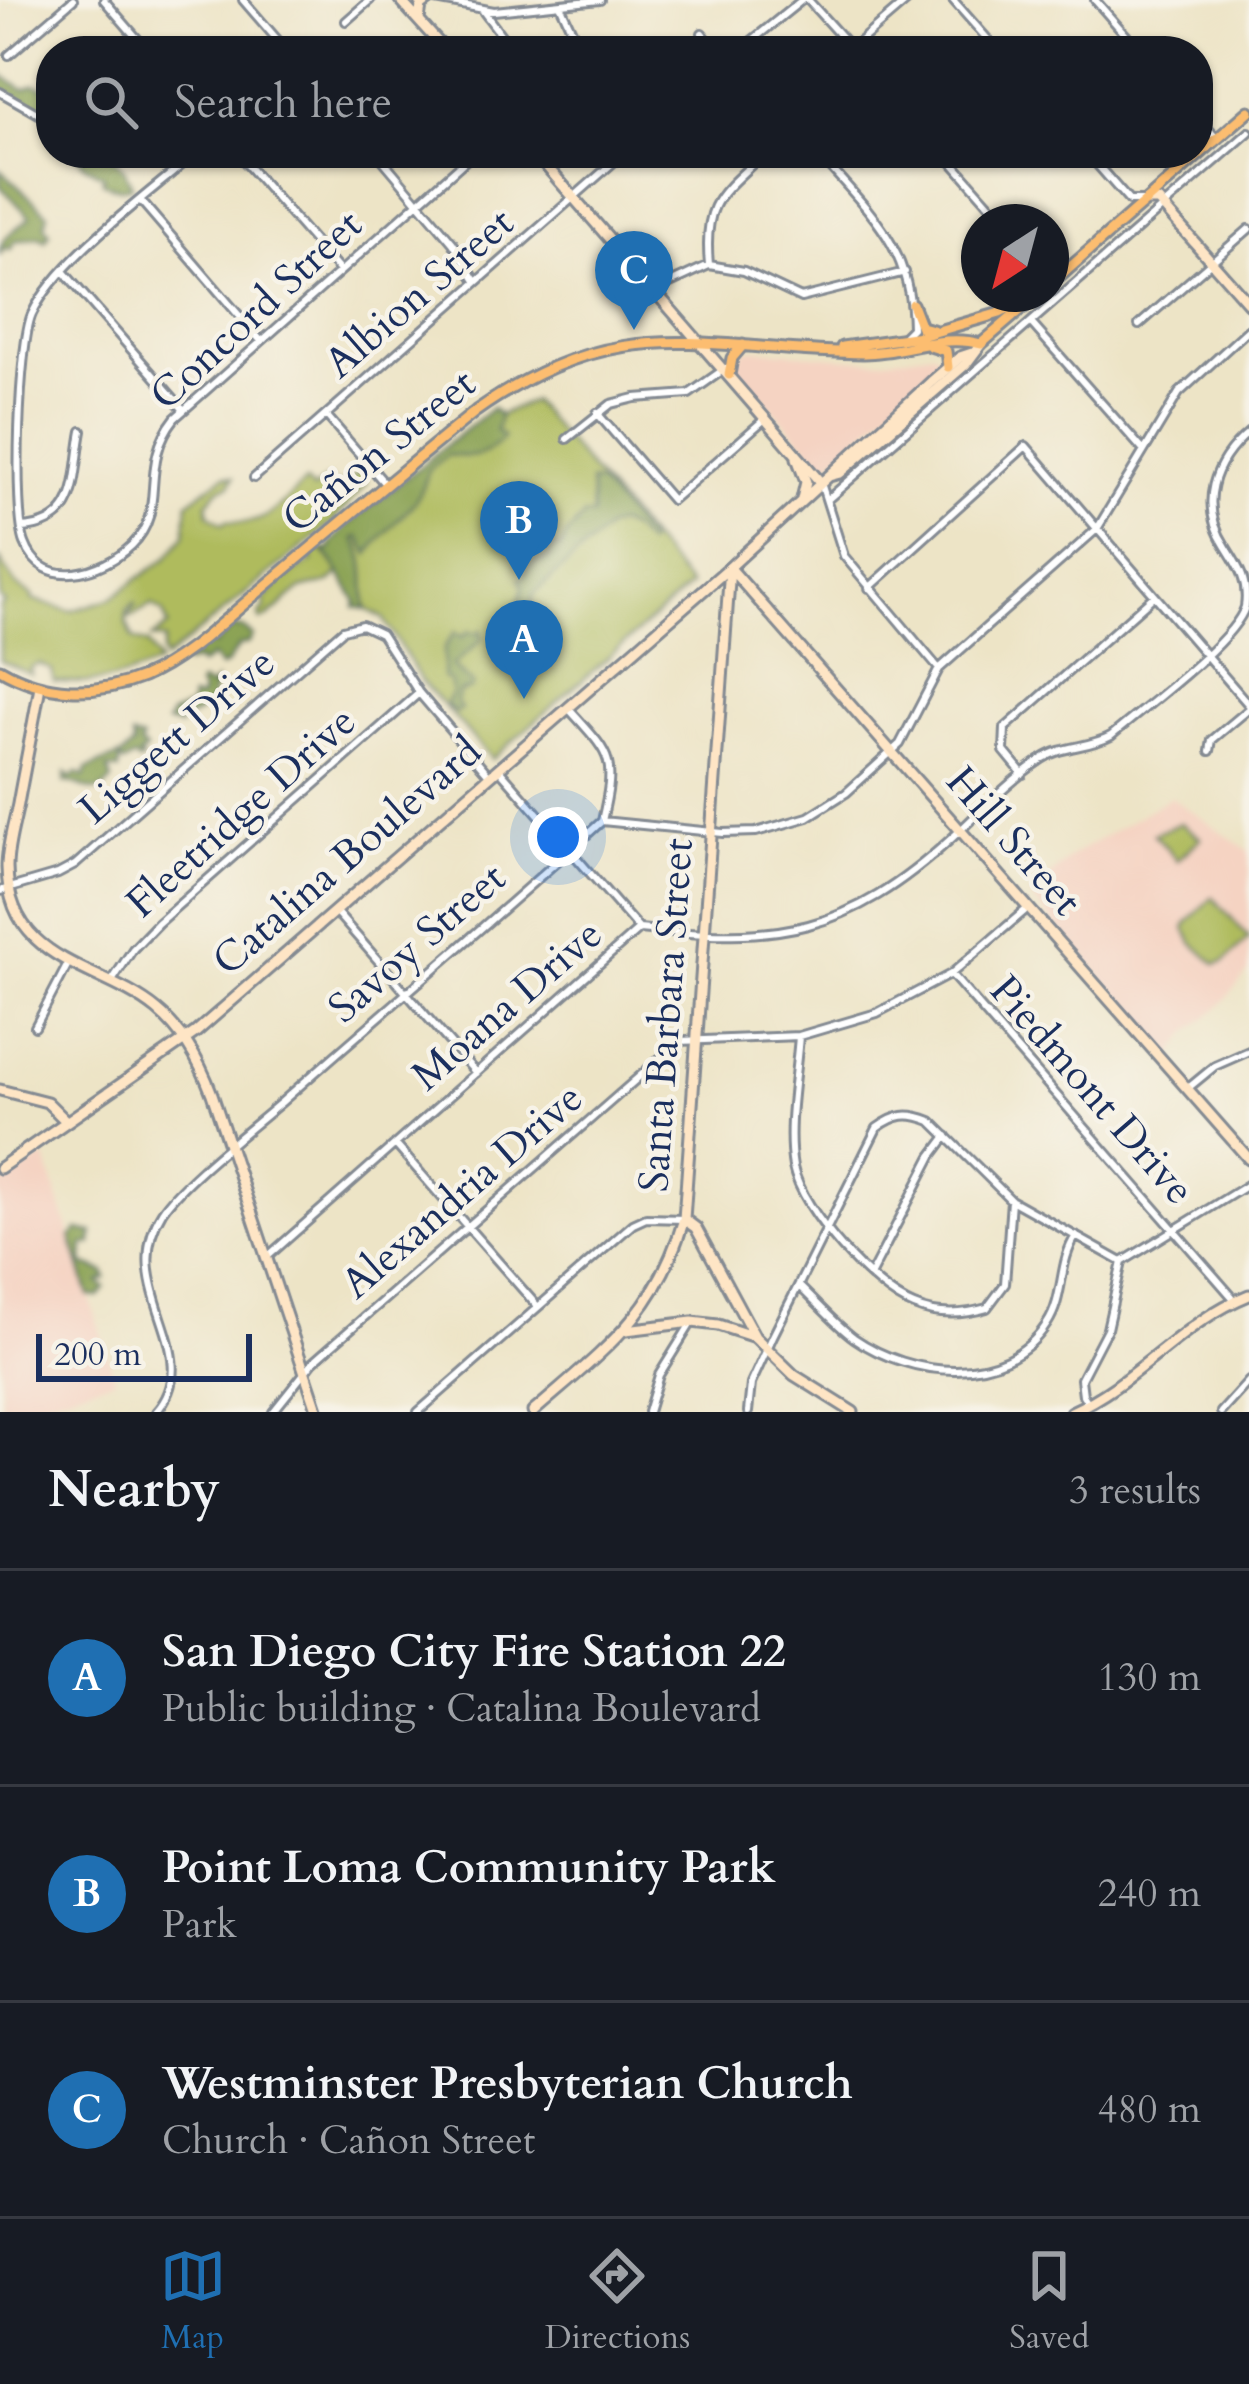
<!DOCTYPE html>
<meta charset="utf-8">
<style>
body{margin:0;font-family:Cardo,serif;background:#20242c;color:#f1f3f6}
.compass{position:absolute;left:961px;top:204px;width:108px;height:108px;border-radius:50%;background:#171b24;box-shadow:0 3px 9px #0004;rotate:216deg}
.scale{position:absolute;left:36px;bottom:30px;width:216px;box-sizing:border-box;padding-left:12px;border:6px solid #1b2f5e;border-top:0;font-size:33px;line-height:42px;white-space:nowrap;color:#1b2f5e;-webkit-text-stroke:9px #f7f3e8;paint-order:stroke}
.you{position:absolute;left:558px;top:837px;width:42px;height:42px;margin:-30px;border:9px solid #fff;border-radius:50%;background:#1a73e8;box-shadow:0 0 0 18px #1a73e833}
.badge{display:grid;place-items:center;width:78px;height:78px;border-radius:50%;background:#1f6fb2;color:#fff;font-size:39px;font-weight:700}
.pin{position:absolute;translate:-50% -99px;filter:drop-shadow(0 3px 6px #0008)}
.pin::after{content:'';position:absolute;top:63px;width:42px;height:36px;background:inherit;clip-path:polygon(0 0,100% 0,50% 100%)}
.list{margin:0;padding:0;list-style:none}
h2{display:flex;justify-content:space-between;align-items:center;height:156px;margin:0;padding:0 48px;font-size:51px}
h2 small{font-size:39px;font-weight:400;color:#9ea1a6}
.list li{display:grid;grid-template-columns:78px 1fr auto;gap:36px;align-items:center;box-sizing:border-box;height:216px;padding:0 48px;border-top:3px solid #363941}
.list b{display:block;font-size:45px;white-space:nowrap}
.list p{margin:0;font-size:39px;white-space:nowrap;color:#9ea1a6}
.list em{font-size:39px;font-style:normal;color:#9ea1a6}
.icon{flex:none;width:66px;height:66px;fill:none;stroke:currentColor;stroke-width:2;stroke-linecap:round;stroke-linejoin:round}
.map{position:relative;flex:none;width:1249px;height:1412px;overflow:hidden}
.search{position:absolute;background:#171b24;box-shadow:0 3px 9px #0004;left:36px;right:36px;top:36px;height:132px;display:flex;align-items:center;gap:30px;box-sizing:border-box;padding:0 42px;border-radius:48px;color:#9ea1a6;font-size:45px}
.sheet{height:804px;background:#171b24}
nav{display:flex;justify-content:space-around;align-items:center;box-sizing:border-box;height:168px;border-top:3px solid #363941;background:#171b24;font-size:33px;color:#9ea1a6}
nav a{display:grid;justify-items:center;gap:6px}
nav .on{color:#1f6fb2}
.map>svg:first-child{display:block}
.built{fill:#f5d3c2}
.green{fill:#afbb5d;stroke:#65755e;stroke-width:3}
.forest{fill:#8ba354;stroke:#536959;stroke-width:3}
.lines{fill:none;stroke-linecap:round;stroke-linejoin:round}
.street-casing{stroke:#848a92;stroke-width:12}
.secondary-casing{stroke:#848a92;stroke-width:15}
.primary-casing{stroke:#848a92;stroke-width:15}
.street{stroke:#fff;stroke-width:6}
.secondary{stroke:#fee5c5;stroke-width:9}
.primary{stroke:#fcbd6f;stroke-width:9}
.labels{text-anchor:middle;dominant-baseline:central;stroke-width:9;stroke-linejoin:round;paint-order:stroke}
.street-label{font-size:42px;fill:#1b2f5e;stroke:#f7f3e8}
</style>
<div class="map">
<svg width="1249" height="1412" viewBox="0 0 1249 1412">
<rect width="100%" height="100%" fill="#f7f3e8"/>
<filter id="ink" filterUnits="userSpaceOnUse"><feTurbulence type="fractalNoise" baseFrequency=".00833" numOctaves="2"/><feDisplacementMap in="SourceGraphic" scale="24" xChannelSelector="R" yChannelSelector="G"/><feConvolveMatrix kernelMatrix="1 2 1 2 8 2 1 2 1" color-interpolation-filters="sRGB"/></filter>
<filter id="wash" filterUnits="userSpaceOnUse"><feTurbulence type="fractalNoise" baseFrequency=".004" numOctaves="4" result="noise"/><feDisplacementMap in="SourceGraphic" scale="48" xChannelSelector="R" yChannelSelector="G"/><feGaussianBlur stdDeviation="2.7" result="paint"/><feColorMatrix in="noise" values="0 0 0 0 0 0 0 0 0 0 0 0 0 0 0 0 0 1.4 0 .05"/><feComposite in="paint" operator="in"/></filter>
<g filter="url(#wash)">
<rect width="100%" height="100%" fill="#ede4c6"/>
<path class="built" d="M 755,349 L 873,361 L 934,352 L 943,362 L 831,462 L 823,464 L 734,366 L 745,350 Z
M 1171,797 L 1249,851 L 1249,971 L 1220,1006 L 1188,1033 L 1171,1057 L 1030,896 L 1070,857 Z
M 45,1156 L 115,1379 L 43,1401 L 41,1409 L 2,1412 L 0,1185 Z"/>
<path class="green" d="M 532,401 L 690,586 L 492,759 L 421,681 L 383,618 L 368,610 L 335,540 C 396,490 456,429 532,401 Z
M 362,471 L 367,483 L 331,524 L 165,659 L 162,654 L 165,640 L 152,638 L 168,626 L 163,612 L 152,605 L 127,619 L 136,602 L 127,610 L 126,621 L 133,639 L 148,644 L 159,663 C 125,680 92,686 54,681 L 52,670 L 39,664 L 30,668 L 31,674 L 0,660 L 0,607 L 5,603 L 0,598 L 0,560 L 16,585 L 33,596 L 32,600 L 71,611 L 110,599 L 167,558 L 185,535 L 188,502 L 225,475 L 234,477 L 230,485 L 220,488 L 207,503 L 209,514 L 223,524 L 227,521 C 265,529 279,506 305,482 L 313,490 L 328,478 L 337,487 Z
M 320,547 L 343,575 L 337,575 C 325,590 316,582 300,590 C 284,599 277,614 261,621 L 259,616 L 266,607 L 263,601 L 284,578 L 313,561 L 310,557 Z
M 1181,823 L 1201,838 L 1177,860 L 1154,834 Z
M 1213,897 L 1249,938 L 1224,962 L 1216,964 L 1193,943 L 1185,929 L 1187,923 Z"/>
<path class="forest" d="M 0,74 L 24,89 L 34,84 L 51,89 L 51,115 L 0,87 Z
M 76,153 L 110,153 L 124,169 L 132,186 C 124,190 108,187 102,181 L 104,176 L 84,165 Z
M 0,169 L 48,214 L 45,225 L 50,233 L 45,240 L 40,236 L 15,241 L 10,250 L 6,248 L 0,254 C 0,236 17,229 30,217 L 0,186 Z
M 492,408 L 500,416 L 496,431 L 504,437 C 485,458 475,458 448,455 L 428,470 C 422,509 387,523 369,554 L 359,537 L 354,539 C 369,557 364,586 366,609 L 355,607 L 357,602 L 325,550 L 332,548 L 331,544 L 348,525 Z
M 590,482 L 599,483 L 649,541 L 646,545 L 632,530 L 618,524 L 608,528 L 534,594 C 527,615 546,629 559,645 L 554,647 L 548,641 L 544,642 L 517,608 L 523,587 L 520,580 L 532,563 L 549,558 L 549,549 L 554,546 L 560,549 L 567,534 L 584,516 L 592,516 Z
M 230,628 L 243,628 L 253,636 L 249,643 L 239,646 L 226,665 L 220,667 L 212,657 L 200,665 L 196,661 L 186,664 L 185,658 L 209,642 L 214,646 Z
M 481,630 L 483,639 L 452,666 L 473,684 L 471,689 L 459,692 L 457,703 L 461,709 L 456,713 L 445,705 L 452,693 L 450,682 L 443,678 L 444,648 L 455,632 L 462,637 L 469,631 L 478,634 Z
M 215,682 C 212,704 202,717 177,720 L 179,726 L 167,723 L 171,715 L 190,707 L 191,698 L 199,699 L 202,694 L 198,686 L 200,683 L 211,687 Z
M 132,737 L 142,740 L 140,745 L 146,750 L 139,756 L 142,759 L 139,762 L 134,758 L 124,763 L 120,759 L 119,770 L 108,769 L 112,780 C 94,802 88,784 65,782 L 66,773 L 72,778 L 77,773 L 85,777 L 87,769 L 123,755 L 133,746 Z
M 78,1230 L 93,1233 L 92,1244 L 84,1245 L 83,1264 L 104,1272 L 106,1278 L 99,1282 L 105,1288 L 99,1297 L 89,1296 L 71,1237 Z"/>
</g>
<g filter="url(#ink)">
<g class="lines">
<g class="street-casing">
<path id="street" d="M 104,0 L 148,51
M 243,0 L 287,51
M 436,0 L 494,11 L 600,0
M 808,0 L 854,51
M 953,0 L 998,51
M 1095,0 L 1140,51
M 561,7 L 579,46
M 483,11 L 513,51
M 346,21 L 370,0
M 702,33 L 717,51
M 852,48 L 908,0
M 739,51 L 802,0
M 9,55 L 73,0
M 0,92 L 51,121
M 1198,117 L 1217,139
M 196,153 C 149,194 58,259 32,314 C 19,342 13,513 25,543 C 43,592 103,573 132,545 C 169,509 137,466 175,418 L 474,153
M 237,153 L 340,271
M 377,153 L 453,243 L 476,281
M 602,153 L 611,164
M 818,153 C 869,213 911,244 912,328 L 904,336
M 944,153 L 1005,222
M 1087,153 L 1129,201 L 1146,201
M 141,201 L 261,341
M 709,265 C 703,200 721,195 764,153
M 63,271 L 183,409
M 655,290 L 709,265 L 744,271 L 801,298 L 905,272
M 1031,323 L 1143,450
M 1139,325 L 1249,229
M 597,413 L 672,500 L 766,418
M 326,415 L 386,485
M 567,439 L 611,404 L 635,398 L 689,394 L 726,368
M 254,478 L 624,153
M 821,483 L 844,556 L 939,669
M 827,500 L 1249,132
M 22,528 C 81,524 73,478 82,431
M 869,588 L 1026,446 L 1249,705
M 1210,751 L 1212,740 L 1249,709
M 498,768 L 639,929
M 1023,774 L 1004,751 L 1005,728 L 1154,596
M 602,821 L 723,833 L 756,832 L 808,817 L 846,793 L 900,744 L 939,669 L 1097,529 L 1179,393 L 1249,329
M 0,891 L 58,874 L 75,865 L 343,630 L 362,625 L 381,634 L 419,693 L 489,775
M 335,911 L 476,1073
M 951,974 L 1235,1300
M 112,981 L 133,949 L 158,923 L 419,693
M 35,1027 L 68,964
M 799,1036 C 796,1077 786,1127 793,1167 C 802,1211 873,1290 914,1306 C 937,1316 963,1315 987,1308 L 1005,1284 L 1011,1200
M 1187,1089 L 1215,1066 L 1249,1051
M 395,1144 L 538,1307
M 266,1258 L 639,929 C 778,943 846,935 952,838 C 981,811 1010,780 1042,759 C 1063,745 1089,748 1111,736 C 1142,709 1234,642 1245,607 C 1249,582 1238,566 1226,547 C 1198,505 1213,462 1249,432
M 871,1274 L 932,1156 L 947,1136
M 799,1286 C 817,1303 834,1323 854,1338 C 910,1377 1005,1389 1047,1324 C 1065,1297 1058,1262 1076,1236
M 1089,1404 L 1083,1395 L 1081,1379 L 1107,1329 L 1122,1262 L 1249,1184
M 156,1412 C 209,1352 115,1288 162,1212 C 183,1180 252,1128 284,1100 C 389,1007 498,916 602,821 C 617,756 611,756 568,708
M 273,1412 L 313,1362 L 680,1041 L 799,1036 L 877,1013 L 951,974 L 1028,908
M 418,1412 L 633,1224 L 646,1218 L 684,1219
M 648,1412 L 659,1375 L 690,1325
M 748,1412 L 751,1384 L 773,1336 L 877,1128 C 896,1114 908,1112 931,1121 L 1011,1200 L 1122,1262
M 1221,1412 L 1249,1381"/>
</g>
<g class="secondary-casing">
<path id="secondary" d="M 400,0 L 446,51
M 419,20 L 421,6 L 429,0
M 535,153 L 821,483
M 1146,201 L 1158,201 L 1249,304
M 797,458 L 806,482 L 802,499
M 829,476 L 840,473 L 966,364 L 981,344
M 730,568 L 1249,1159
M 40,686 C 33,726 25,765 18,804 C 14,824 7,846 7,867 C 8,964 101,964 157,1010 C 184,1032 200,1062 212,1094 L 318,1412
M 0,1090 L 47,1102 L 66,1121
M 0,1168 L 196,1032 L 730,567 L 931,382 L 960,357 L 972,353
M 684,1219 L 696,1228 L 755,1337
M 626,1330 L 692,1322 L 718,1325 L 755,1337 L 794,1375 L 853,1412
M 533,1412 C 605,1349 656,1315 684,1219 L 730,567
M 1071,1412 C 1137,1383 1181,1322 1249,1295"/>
</g>
<g class="primary-casing">
<path id="primary" d="M 1051,284 L 1249,111
M 912,304 L 921,327 L 933,330
M 930,346 L 946,351 L 948,367
M 842,347 L 921,336 L 1000,313 L 1028,299
M 729,375 L 732,358 L 743,345
M 0,669 C 44,695 96,696 143,677 C 187,658 225,619 262,589 C 333,529 404,469 476,411 C 623,308 704,351 864,353 C 905,353 942,333 981,344 L 1039,294"/>
</g>
<use href="#street" class="street"/>
<use href="#secondary" class="secondary"/>
<use href="#primary" class="primary"/>
</g>
</g>
<g class="labels">
<g class="street-label">
<text transform="translate(419 293) rotate(-41)">Albion Street</text>
<text transform="translate(256 310) rotate(-43)">Concord Street</text>
<text transform="translate(379 451) rotate(-39)">Cañon Street</text>
<text transform="translate(177 736) rotate(-41)">Liggett Drive</text>
<text transform="translate(241 812) rotate(-42)">Fleetridge Drive</text>
<text transform="translate(1014 841) rotate(49)">Hill Street</text>
<text transform="translate(347 856) rotate(-41)">Catalina Boulevard</text>
<text transform="translate(417 943) rotate(-41)">Savoy Street</text>
<text transform="translate(507 1005) rotate(-41)">Moana Drive</text>
<text transform="translate(666 1015) rotate(-86)">Santa Barbara Street</text>
<text transform="translate(1092 1090) rotate(49)">Piedmont Drive</text>
<text transform="translate(462 1191) rotate(-41)">Alexandria Drive</text>
</g>
</g>
</svg>
<svg class="compass" viewBox="-18 -18 36 36"><path d="M0-13l5 13h-10z" fill="#e53935"/><path d="M0 13l5-13h-10z" fill="#9ea1a6"/></svg>
<div class="scale">200 m</div>
<div class="you"></div>
<div class="pin badge" style="left:524px;top:699px">A</div>
<div class="pin badge" style="left:519px;top:580px">B</div>
<div class="pin badge" style="left:634px;top:330px">C</div>
<div class="search"><svg class="icon" aria-label="search" viewBox="0 0 24 24"><circle cx="10" cy="10" r="6"/><path d="M15 15l6 6"/></svg>Search here</div>
</div>
<section class="sheet">
<h2>Nearby<small>3 results</small></h2>
<ul class="list">
<li><span class="badge">A</span><div><b>San Diego City Fire Station 22</b><p>Public building · Catalina Boulevard</p></div><em>130 m</em></li>
<li><span class="badge">B</span><div><b>Point Loma Community Park</b><p>Park</p></div><em>240 m</em></li>
<li><span class="badge">C</span><div><b>Westminster Presbyterian Church</b><p>Church · Cañon Street</p></div><em>480 m</em></li>
</ul>
</section>
<nav>
<a class="on"><svg class="icon" aria-label="map" viewBox="0 0 24 24"><path d="M3 6l6-2 6 2 6-2v14l-6 2-6-2-6 2zM9 4v14M15 6v14"/></svg>Map</a>
<a><svg class="icon" aria-label="directions" viewBox="0 0 24 24"><path d="M12 3l9 9-9 9-9-9zM9 14v-3h6M13 9l2 2-2 2"/></svg>Directions</a>
<a><svg class="icon" aria-label="saved" viewBox="0 0 24 24"><path d="M7 4h10v16l-5-4-5 4z"/></svg>Saved</a>
</nav>
